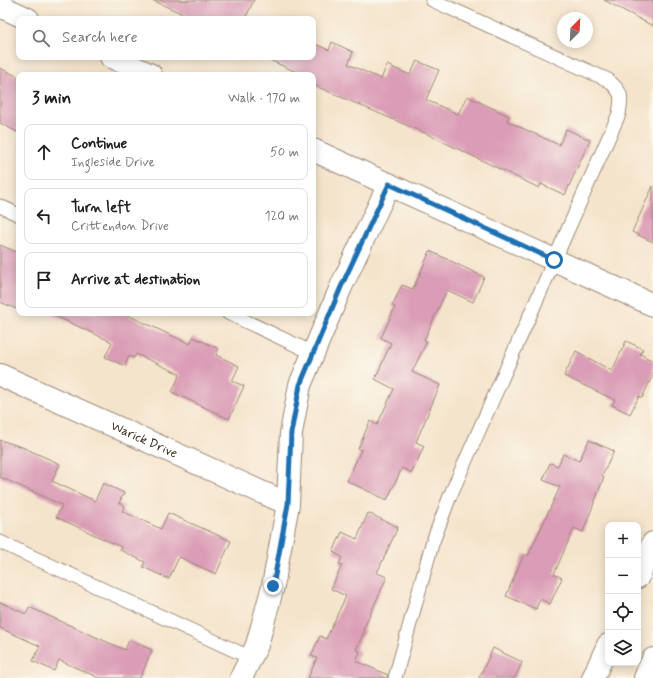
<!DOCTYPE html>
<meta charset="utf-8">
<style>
body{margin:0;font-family:Mynerve,sans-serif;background:#f2f2f2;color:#202124}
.controls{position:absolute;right:12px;bottom:12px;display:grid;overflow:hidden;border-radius:8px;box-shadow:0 2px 10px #0003}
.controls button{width:36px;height:36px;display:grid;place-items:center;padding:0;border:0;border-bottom:1px solid #e0e0e0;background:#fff;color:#202124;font:20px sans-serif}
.compass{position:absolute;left:557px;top:12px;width:36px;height:36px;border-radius:50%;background:#fff;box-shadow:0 2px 10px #0003;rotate:24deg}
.stop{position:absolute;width:12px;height:12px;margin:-9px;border:3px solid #1f6fb2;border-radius:50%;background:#fff}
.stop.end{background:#1f6fb2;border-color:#fff;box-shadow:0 1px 4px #0008}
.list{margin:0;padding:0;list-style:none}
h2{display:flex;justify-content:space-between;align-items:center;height:52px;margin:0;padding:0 16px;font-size:17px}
h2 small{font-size:13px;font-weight:400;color:#757577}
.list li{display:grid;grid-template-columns:26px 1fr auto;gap:12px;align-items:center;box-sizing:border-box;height:56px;margin:0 8px 8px;padding:0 8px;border:1px solid #e0e0e0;border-radius:8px}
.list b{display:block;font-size:15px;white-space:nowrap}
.list p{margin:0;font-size:13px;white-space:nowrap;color:#757577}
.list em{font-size:13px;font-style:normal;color:#757577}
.icon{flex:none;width:22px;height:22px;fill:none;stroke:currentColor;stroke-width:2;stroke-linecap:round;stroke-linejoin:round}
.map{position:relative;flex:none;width:653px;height:678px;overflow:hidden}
.search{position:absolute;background:#fff;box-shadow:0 2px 10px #0003;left:16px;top:16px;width:300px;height:44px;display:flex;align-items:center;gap:10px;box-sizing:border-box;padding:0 14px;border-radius:8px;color:#757577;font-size:15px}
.panel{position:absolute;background:#fff;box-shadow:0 2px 10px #0003;left:16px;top:72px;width:300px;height:244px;border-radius:8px}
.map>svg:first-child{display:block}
.building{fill:#da9cb6}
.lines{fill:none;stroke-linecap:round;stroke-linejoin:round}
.lane-casing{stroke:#988775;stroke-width:15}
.street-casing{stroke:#988775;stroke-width:24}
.secondary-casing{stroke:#988775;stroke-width:24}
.lane{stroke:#fff;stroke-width:13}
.street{stroke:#fff;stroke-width:22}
.secondary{stroke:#fff;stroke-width:22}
.route{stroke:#1f6fb2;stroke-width:5}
.labels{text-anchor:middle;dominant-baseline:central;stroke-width:3.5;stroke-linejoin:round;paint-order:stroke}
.street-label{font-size:13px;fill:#3b2a1e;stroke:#fbf7ec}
</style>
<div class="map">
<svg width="653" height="678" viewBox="0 0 653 678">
<rect width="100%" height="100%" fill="#fbf7ec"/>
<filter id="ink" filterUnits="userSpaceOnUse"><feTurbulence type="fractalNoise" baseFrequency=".025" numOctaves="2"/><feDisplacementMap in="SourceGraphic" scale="8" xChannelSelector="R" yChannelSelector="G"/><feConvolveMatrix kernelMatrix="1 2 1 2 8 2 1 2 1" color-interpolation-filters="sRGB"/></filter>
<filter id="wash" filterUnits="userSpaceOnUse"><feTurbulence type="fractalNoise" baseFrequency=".012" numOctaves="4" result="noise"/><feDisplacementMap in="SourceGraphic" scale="16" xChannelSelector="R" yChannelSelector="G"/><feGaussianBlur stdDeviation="0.9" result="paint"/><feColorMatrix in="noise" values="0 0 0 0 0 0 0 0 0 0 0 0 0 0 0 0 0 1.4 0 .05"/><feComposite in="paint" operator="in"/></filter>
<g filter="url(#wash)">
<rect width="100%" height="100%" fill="#f5e4cc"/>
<g id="blocks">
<path class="building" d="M 152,0 L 254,0 L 245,19 L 194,19 Z
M 604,0 L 653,0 L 653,26 Z
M 332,42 L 353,52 L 348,64 L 381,79 L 387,65 L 410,75 L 417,61 L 439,70 L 426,100 L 458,114 L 467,96 L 509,116 L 507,121 L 559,145 L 566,129 L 590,140 L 565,195 L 541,184 L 539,188 L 427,134 L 313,85 L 313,75 L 303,75 L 263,57 L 313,57 L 313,43 L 329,50 Z
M 0,68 L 19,77 L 19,133 L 0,123 Z
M 653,186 L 653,242 L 632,232 Z
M 0,245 L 19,253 L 19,310 L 0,302 Z
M 430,251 L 484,277 L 473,302 L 447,290 L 424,340 L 427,341 L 412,372 L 440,385 L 416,442 L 424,446 L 412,473 L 402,468 L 387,500 L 347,481 L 361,450 L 358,449 L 370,421 L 377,425 L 394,389 L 375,379 L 391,343 L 381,338 L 395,307 L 392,306 L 402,285 L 413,289 Z
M 49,313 L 123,313 L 190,344 L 193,337 L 219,349 L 216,355 L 239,366 L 232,381 L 244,386 L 229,419 L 172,392 L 180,374 L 136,354 L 134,358 L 129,356 L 125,366 L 105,357 L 112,342 Z
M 626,341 L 643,349 L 640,354 L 653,361 L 653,375 L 642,398 L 639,396 L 630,414 L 612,405 L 615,400 L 564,376 L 576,351 L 612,371 Z
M 0,440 L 22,447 L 60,464 L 52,481 L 95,501 L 103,483 L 124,493 L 119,503 L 125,506 L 122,511 L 161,529 L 168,513 L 231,541 L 216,574 L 179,557 L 169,579 L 143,567 L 145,562 L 120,550 L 121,547 L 56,517 L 62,505 L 0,477 Z
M 589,440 L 614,451 L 602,476 L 604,477 L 583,532 L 574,528 L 554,574 L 562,578 L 550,604 L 540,599 L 536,609 L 506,596 L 524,554 L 528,556 L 560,487 L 543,480 L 550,463 L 558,466 L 563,454 L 579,461 Z
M 368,513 L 398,527 L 377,573 L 387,577 L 363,630 L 365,630 L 356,650 L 360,651 L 356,661 L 388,675 L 387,678 L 308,678 L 317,658 L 311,656 L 320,636 L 326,639 L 346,596 L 331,589 L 342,565 L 339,564 L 342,557 L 333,552 L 342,532 L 357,539 Z
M 0,602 L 26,614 L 29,607 L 125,650 L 129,640 L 152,650 L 140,678 L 99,678 L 59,660 L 54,671 L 33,661 L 40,646 L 0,628 Z
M 493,648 L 522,662 L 515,678 L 479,678 Z"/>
</g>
</g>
<g filter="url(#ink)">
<use href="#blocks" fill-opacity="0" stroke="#988775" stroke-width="1"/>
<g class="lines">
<g class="lane-casing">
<path id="lane" d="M 0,206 L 19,215
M 228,313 L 313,353
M 0,542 L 251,658
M 395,678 L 432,544 L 450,496 L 619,114 C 622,96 623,93 608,80 L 432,0"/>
</g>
<g class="street-casing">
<g id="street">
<path d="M 0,6 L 28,19"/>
<path d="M 111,57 L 151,75"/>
<path d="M 313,150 L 653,305"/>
<path id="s1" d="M 0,375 L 288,504"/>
<path d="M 241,678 L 257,645 L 273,586 L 288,504 L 291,433 L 300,385 L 341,287 L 389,184"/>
</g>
</g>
<g class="secondary-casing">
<path id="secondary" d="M 638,577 L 653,543
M 593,678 L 608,645
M 645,678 L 653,659"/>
</g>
<use href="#lane" class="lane"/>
<use href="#street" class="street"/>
<use href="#secondary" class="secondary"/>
</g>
</g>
<g class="lines" filter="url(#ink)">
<path class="route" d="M 273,586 L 288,504 L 291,433 L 300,385 L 341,287 L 389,184 L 554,260"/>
</g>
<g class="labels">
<g class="street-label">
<text stroke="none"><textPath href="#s1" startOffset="158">Warick Drive</textPath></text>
</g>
</g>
</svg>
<div class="controls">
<button>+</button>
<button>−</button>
<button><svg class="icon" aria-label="locate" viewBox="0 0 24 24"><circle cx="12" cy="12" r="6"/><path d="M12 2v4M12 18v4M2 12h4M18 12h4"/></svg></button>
<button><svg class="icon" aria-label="layers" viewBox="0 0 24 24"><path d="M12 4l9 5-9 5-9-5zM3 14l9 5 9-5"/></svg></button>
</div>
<svg class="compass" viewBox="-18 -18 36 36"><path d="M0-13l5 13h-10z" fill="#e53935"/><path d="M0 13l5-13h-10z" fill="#757577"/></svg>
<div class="stop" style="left:554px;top:260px"></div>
<div class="stop end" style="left:273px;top:586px"></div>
<div class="search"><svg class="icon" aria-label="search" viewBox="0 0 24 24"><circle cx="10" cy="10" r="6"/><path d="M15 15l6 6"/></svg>Search here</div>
<section class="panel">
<h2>3 min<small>Walk · 170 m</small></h2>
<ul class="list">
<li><svg class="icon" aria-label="ahead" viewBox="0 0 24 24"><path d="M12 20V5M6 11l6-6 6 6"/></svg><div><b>Continue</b><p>Ingleside Drive</p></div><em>50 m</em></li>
<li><svg class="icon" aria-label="left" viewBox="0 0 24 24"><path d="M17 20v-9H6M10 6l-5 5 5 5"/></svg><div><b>Turn left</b><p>Crittendon Drive</p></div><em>120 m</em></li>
<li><svg class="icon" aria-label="arrive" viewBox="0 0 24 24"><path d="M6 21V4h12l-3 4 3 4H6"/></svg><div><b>Arrive at destination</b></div></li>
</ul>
</section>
</div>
